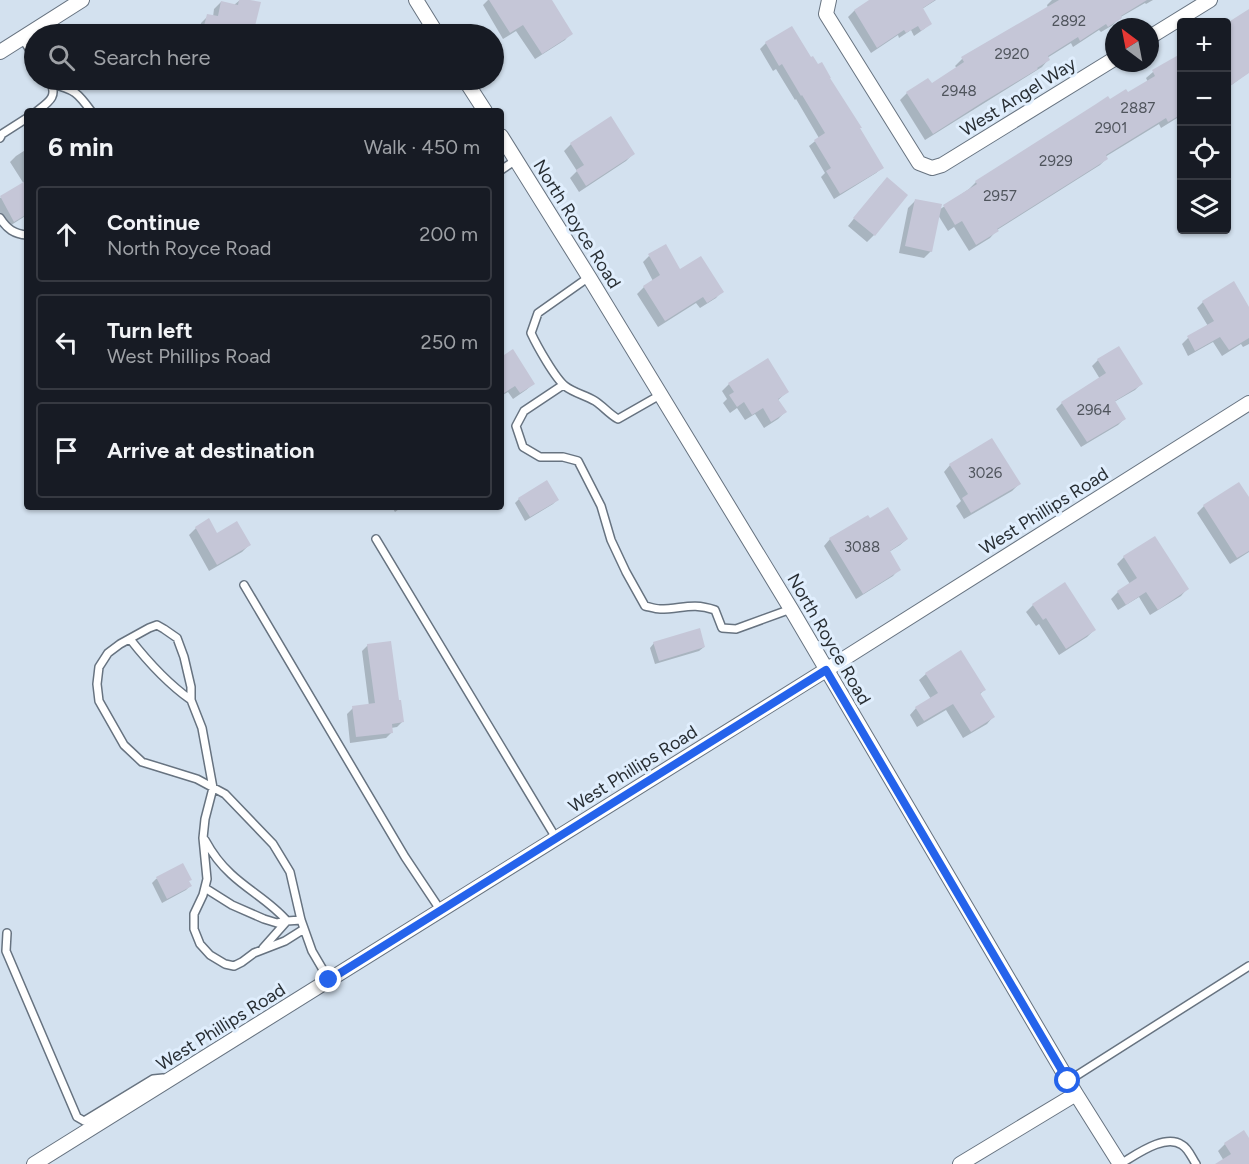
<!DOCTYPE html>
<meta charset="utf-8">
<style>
body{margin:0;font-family:Figtree,sans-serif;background:#242831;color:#f1f3f6}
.controls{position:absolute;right:18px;top:18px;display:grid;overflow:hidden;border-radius:6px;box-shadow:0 2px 4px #0004}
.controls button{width:54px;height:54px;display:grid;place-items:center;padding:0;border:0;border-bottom:2px solid #363941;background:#171b24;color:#f1f3f6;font:30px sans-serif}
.compass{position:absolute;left:1105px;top:18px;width:54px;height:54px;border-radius:50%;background:#171b24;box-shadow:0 2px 4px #0004;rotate:328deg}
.stop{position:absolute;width:18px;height:18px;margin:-14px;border:4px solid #2563eb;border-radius:50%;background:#fff}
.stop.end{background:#2563eb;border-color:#fff;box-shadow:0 2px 6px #0008}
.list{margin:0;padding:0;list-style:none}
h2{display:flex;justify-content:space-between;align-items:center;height:78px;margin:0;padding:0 24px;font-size:26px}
h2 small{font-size:20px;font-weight:400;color:#9ea1a6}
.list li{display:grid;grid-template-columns:39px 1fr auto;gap:18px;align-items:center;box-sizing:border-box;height:96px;margin:0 12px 12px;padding:0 12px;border:2px solid #363941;border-radius:6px}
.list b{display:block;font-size:22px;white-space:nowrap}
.list p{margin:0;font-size:20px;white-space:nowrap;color:#9ea1a6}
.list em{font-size:20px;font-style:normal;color:#9ea1a6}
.icon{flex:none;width:33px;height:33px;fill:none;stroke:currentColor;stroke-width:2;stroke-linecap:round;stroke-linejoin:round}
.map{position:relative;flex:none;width:1249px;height:1164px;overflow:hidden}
.search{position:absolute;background:#171b24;box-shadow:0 2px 4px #0004;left:24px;top:24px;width:480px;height:66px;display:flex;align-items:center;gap:15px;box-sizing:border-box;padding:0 21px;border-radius:33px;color:#9ea1a6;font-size:22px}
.panel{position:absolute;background:#171b24;box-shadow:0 2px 4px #0004;left:24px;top:108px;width:480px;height:402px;border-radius:6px}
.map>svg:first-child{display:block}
.shadow{fill:#0003}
.building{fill:#c5c6d7}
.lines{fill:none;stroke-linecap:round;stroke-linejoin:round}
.service-casing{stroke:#677380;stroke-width:10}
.minor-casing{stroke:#677380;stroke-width:16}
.service{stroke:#fff;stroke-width:7}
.minor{stroke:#fff;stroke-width:14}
.route{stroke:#2563eb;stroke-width:8}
.labels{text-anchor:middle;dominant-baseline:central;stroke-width:6;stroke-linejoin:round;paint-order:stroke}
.number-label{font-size:15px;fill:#4f545c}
.street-label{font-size:18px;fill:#282e33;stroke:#e0eefd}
</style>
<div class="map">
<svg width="1249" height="1164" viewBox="0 0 1249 1164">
<rect width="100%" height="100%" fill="#d3e1ef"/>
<path class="shadow" d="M 240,0 L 259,4 L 252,34 L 198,34 L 201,23 L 208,16 L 213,17 L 214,9 L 221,2 L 234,5 Z
M 488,0 L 551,0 L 571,33 L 565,40 L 535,59 L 516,31 L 503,39 L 483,5 Z
M 873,0 L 936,0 L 922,9 L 930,23 L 924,29 L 914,36 L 911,30 L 899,38 L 898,35 L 871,53 L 848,17 L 854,11 Z
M 1052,0 L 1153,0 L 1146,4 L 1145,3 L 1119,18 L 1113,25 L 1101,32 L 1099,30 L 1073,47 L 1071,43 L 1047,58 L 1048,60 L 1042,67 L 925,140 L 900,100 L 907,93 L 931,85 L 957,68 L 955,66 L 962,59 L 1048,8 L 1047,5 Z
M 1246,13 L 1249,13 L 1249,72 L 1226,89 L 1226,25 Z
M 792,28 L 810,59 L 859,128 L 882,168 L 876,173 L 834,199 L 821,177 L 825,173 L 809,146 L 819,138 L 796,99 L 795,100 L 776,69 L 773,71 L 760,49 L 766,43 Z
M 1182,55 L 1182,115 L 1161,128 L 1159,124 L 1105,157 L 1106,159 L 1100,165 L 997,230 L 990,238 L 969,251 L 954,227 L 948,231 L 938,215 L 931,251 L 924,258 L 899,253 L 908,208 L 915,201 L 939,210 L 969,189 L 976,182 L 1097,105 L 1128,94 L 1148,82 L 1146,78 L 1153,72 Z
M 571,144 L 633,154 L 626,161 L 579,192 L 570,178 L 577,171 L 564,151 Z
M 27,149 L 27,215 L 8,227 L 0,213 L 0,198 L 24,184 L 10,162 L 16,156 Z
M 880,186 L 874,235 L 867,242 L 848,226 Z
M 649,256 L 680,271 L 722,291 L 716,298 L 700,308 L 696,303 L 658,327 L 637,294 L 644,287 L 653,281 L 643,262 Z
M 1203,302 L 1249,310 L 1249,344 L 1243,347 L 1241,344 L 1222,356 L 1213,342 L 1188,356 L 1182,344 L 1188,338 L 1208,326 L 1197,308 Z
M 501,359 L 533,384 L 526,390 L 513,399 L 508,392 L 501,396 Z
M 1098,360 L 1141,384 L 1135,390 L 1114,402 L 1124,419 L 1118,425 L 1081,447 L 1056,409 L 1062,403 L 1100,379 L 1092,366 Z
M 729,384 L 787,392 L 777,401 L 785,412 L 778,419 L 764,428 L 755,414 L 745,420 L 737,408 L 730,413 L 723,403 L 727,399 L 722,391 Z
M 950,465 L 1019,484 L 1012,491 L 964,519 L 956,506 L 961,501 L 944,472 Z
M 519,499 L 557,500 L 553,504 L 525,521 L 515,503 Z
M 1204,506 L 1249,512 L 1249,552 L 1230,564 L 1197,513 Z
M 392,507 L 402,507 L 395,512 Z
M 196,528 L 217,535 L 249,545 L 242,552 L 209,571 L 189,535 Z
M 830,539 L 907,539 L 900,545 L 889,552 L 899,569 L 893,576 L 856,599 L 824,546 Z
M 1124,557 L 1187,589 L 1181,596 L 1150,615 L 1139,597 L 1118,610 L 1111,599 L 1118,592 L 1130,584 L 1117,564 Z
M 1033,605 L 1094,630 L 1087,637 L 1059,655 L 1039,624 L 1036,626 L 1026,612 Z
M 654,643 L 704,647 L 699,651 L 655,664 L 650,648 Z
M 368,645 L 398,702 L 403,721 L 397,727 L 391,728 L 392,732 L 386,738 L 350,743 L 347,714 L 353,708 L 369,706 L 362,651 Z
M 926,674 L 984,690 L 979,695 L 993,717 L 987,724 L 963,738 L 946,710 L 917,727 L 910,715 L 916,708 L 931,699 L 919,680 Z
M 183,865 L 190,886 L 186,890 L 162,903 L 152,883 L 156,879 Z
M 1249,1141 L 1249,1164 L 1221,1164 L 1224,1161 L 1218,1151 L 1225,1144 Z"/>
<path class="building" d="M 239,0 L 250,0 L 261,2 L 253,34 L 202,34 L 207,14 L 218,16 L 221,1 L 238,5 Z
M 489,0 L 552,0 L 573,34 L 542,54 L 523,25 L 510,33 Z
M 869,0 L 935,0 L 923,8 L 932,24 L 921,31 L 918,26 L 906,33 L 904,30 L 877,48 L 854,10 Z
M 1059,0 L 1147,0 L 1121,16 L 1122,18 L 1108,27 L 1106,24 L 1080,41 L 1078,37 L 1048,56 L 1050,60 L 1037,68 L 1038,69 L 983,102 L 933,134 L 906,92 L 928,78 L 932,83 L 964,62 L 961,57 Z
M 1249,9 L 1249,73 L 1227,88 L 1227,23 Z
M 792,26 L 811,57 L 813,56 L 818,64 L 822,62 L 831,78 L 830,78 L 862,128 L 860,128 L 884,168 L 840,194 L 826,171 L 831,168 L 814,140 L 825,133 L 802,95 L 801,96 L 782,64 L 779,66 L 765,42 Z
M 1182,53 L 1182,114 L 1168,122 L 1166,118 L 1106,155 L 1108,159 L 997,229 L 999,231 L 976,245 L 962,221 L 955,225 L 943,205 L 977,184 L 975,181 L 1096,104 L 1108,96 L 1110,99 L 1126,89 L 1128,92 L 1155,76 L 1152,70 Z
M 611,116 L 635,154 L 586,186 L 576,170 L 584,165 L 570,143 Z
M 887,177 L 908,195 L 875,236 L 853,218 Z
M 27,180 L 27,214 L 14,222 L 0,196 Z
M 915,199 L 942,204 L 932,252 L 905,246 Z
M 666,244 L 680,269 L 701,256 L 724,292 L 707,303 L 703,297 L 665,321 L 643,286 L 660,275 L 648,254 Z
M 1234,281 L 1249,307 L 1249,338 L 1229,350 L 1220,337 L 1195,351 L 1187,336 L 1214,321 L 1202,301 Z
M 1119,346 L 1143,384 L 1115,401 L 1126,419 L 1087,442 L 1061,402 L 1106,373 L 1097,359 Z
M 513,349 L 535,384 L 520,393 L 515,386 L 501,395 L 501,357 Z
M 768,358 L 789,392 L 778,399 L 787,412 L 771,422 L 763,408 L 752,415 L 744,402 L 737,407 L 729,395 L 734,392 L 728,383 Z
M 992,438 L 1021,484 L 971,513 L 962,498 L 968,494 L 949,464 Z
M 547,480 L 559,500 L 530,517 L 518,498 Z
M 1239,482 L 1249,497 L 1249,551 L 1237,558 L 1203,505 Z
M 888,507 L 908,539 L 890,551 L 901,570 L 863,594 L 829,538 L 868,515 L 870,518 Z
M 209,518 L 217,533 L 237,521 L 251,545 L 217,565 L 195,527 Z
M 1155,536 L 1189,589 L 1158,610 L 1146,592 L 1126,605 L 1117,591 L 1137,578 L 1123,556 Z
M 1065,582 L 1096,630 L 1066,649 L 1046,618 L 1043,620 L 1032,604 Z
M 700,628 L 705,647 L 659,661 L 653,642 Z
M 391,641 L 399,700 L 401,700 L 404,722 L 392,724 L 393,733 L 356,737 L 352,706 L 375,703 L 367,644 Z
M 961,650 L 986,690 L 980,693 L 995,717 L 971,732 L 953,704 L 924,721 L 915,707 L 938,693 L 925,673 Z
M 183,863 L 192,880 L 189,881 L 192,886 L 167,899 L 156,877 Z
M 1244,1130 L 1249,1138 L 1249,1164 L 1215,1164 L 1231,1154 L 1224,1143 Z"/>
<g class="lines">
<g class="service-casing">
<path id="service" d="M 22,38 L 34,56
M 52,84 C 74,89 78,93 91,111
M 37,111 C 49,102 59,96 49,80
M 0,138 L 2,134 L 27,118
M 501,170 L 516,160
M 0,218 C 7,229 14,234 27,235
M 589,277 L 538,313 L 531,333 C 537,346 555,378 565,386 C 574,393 585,395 595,401 C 603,406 609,414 618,419 L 660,395
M 563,385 L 524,411 L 516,426 L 523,447 L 540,457 L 563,457 L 578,461 L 601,506 L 611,540 L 626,572 L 645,606 C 650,607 655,609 660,609 C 682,609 692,602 715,610 L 722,628 L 736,629 L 791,609
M 376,539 L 556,838
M 244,585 L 405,857 L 441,911
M 130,639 C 148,662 167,683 191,700
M 205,840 C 212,853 220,864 231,874 C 249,891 271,902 287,921 L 301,920
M 205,888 L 232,905 L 264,919 L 277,923 L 287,921 L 263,948
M 304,929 L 285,941 L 254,953 L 242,962 L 234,966 L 225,964 L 210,955 L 200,944 L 194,929 L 194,914 L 203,895 L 207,879 L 203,838 L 205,819 L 213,788 L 202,728 L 191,700 L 191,687 L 184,657 L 177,638 L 164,629 L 157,625 L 149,628 L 120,644 L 108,653 L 99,667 L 97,684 L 99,701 L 124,745 L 142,762 L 197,779 L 225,794 L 273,844 L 290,872 L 301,920 L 312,951 L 329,980
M 7,933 L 6,951 L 77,1117 L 84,1121 L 89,1118 L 153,1079 L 163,1078 L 166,1079
M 1068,1081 L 1249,966
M 1120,1164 C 1136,1155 1165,1133 1182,1145 C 1188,1148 1192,1158 1196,1164"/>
</g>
<g class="minor-casing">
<path id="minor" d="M 416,0 L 437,34
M 829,0 L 826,14 L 919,163 L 932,168 L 942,165 L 1114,59
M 1150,37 L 1210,0
M 0,52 L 82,0
M 465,80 L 485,111
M 501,136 L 589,277 L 791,609 L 1076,1094 L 1120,1164
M 34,1164 L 826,670 L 1249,403
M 960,1164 L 1076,1094"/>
</g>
<use href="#service" class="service"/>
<use href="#minor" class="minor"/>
</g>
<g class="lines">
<path class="route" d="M 329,980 L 826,670 L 1068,1081"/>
</g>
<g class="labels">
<g class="number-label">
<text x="1069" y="21">2892</text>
<text x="1012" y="54">2920</text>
<text x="959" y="91">2948</text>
<text x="1138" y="108">2887</text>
<text x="1111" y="128">2901</text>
<text x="1056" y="161">2929</text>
<text x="1000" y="196">2957</text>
<text x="1094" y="410">2964</text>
<text x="985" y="473">3026</text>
<text x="862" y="547">3088</text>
</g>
<g class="street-label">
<text transform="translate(1018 97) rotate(-32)">West Angel Way</text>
<text transform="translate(577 224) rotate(58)">North Royce Road</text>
<text transform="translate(1044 511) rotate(-32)">West Phillips Road</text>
<text transform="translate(829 639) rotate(60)">North Royce Road</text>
<text transform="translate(633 769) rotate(-32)">West Phillips Road</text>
<text transform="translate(221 1027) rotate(-32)">West Phillips Road</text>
</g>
</g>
</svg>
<div class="controls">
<button>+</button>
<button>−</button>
<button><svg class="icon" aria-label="locate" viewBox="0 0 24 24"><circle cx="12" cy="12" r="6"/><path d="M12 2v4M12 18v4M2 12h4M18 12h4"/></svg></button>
<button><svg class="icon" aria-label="layers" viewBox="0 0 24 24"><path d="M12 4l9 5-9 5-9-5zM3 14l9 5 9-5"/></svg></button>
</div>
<svg class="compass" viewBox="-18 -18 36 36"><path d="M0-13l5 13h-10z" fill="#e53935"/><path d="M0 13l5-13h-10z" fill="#9ea1a6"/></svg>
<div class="stop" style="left:1068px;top:1081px"></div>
<div class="stop end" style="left:329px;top:980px"></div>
<div class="search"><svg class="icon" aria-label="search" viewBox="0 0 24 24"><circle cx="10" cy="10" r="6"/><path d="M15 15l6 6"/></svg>Search here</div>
<section class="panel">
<h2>6 min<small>Walk · 450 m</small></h2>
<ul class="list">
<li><svg class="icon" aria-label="ahead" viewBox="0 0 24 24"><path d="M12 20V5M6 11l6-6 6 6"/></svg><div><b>Continue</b><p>North Royce Road</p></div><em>200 m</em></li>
<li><svg class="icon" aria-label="left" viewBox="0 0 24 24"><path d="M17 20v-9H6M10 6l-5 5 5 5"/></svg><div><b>Turn left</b><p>West Phillips Road</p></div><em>250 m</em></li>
<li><svg class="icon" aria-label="arrive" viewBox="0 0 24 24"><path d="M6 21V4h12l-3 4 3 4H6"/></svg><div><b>Arrive at destination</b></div></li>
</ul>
</section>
</div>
